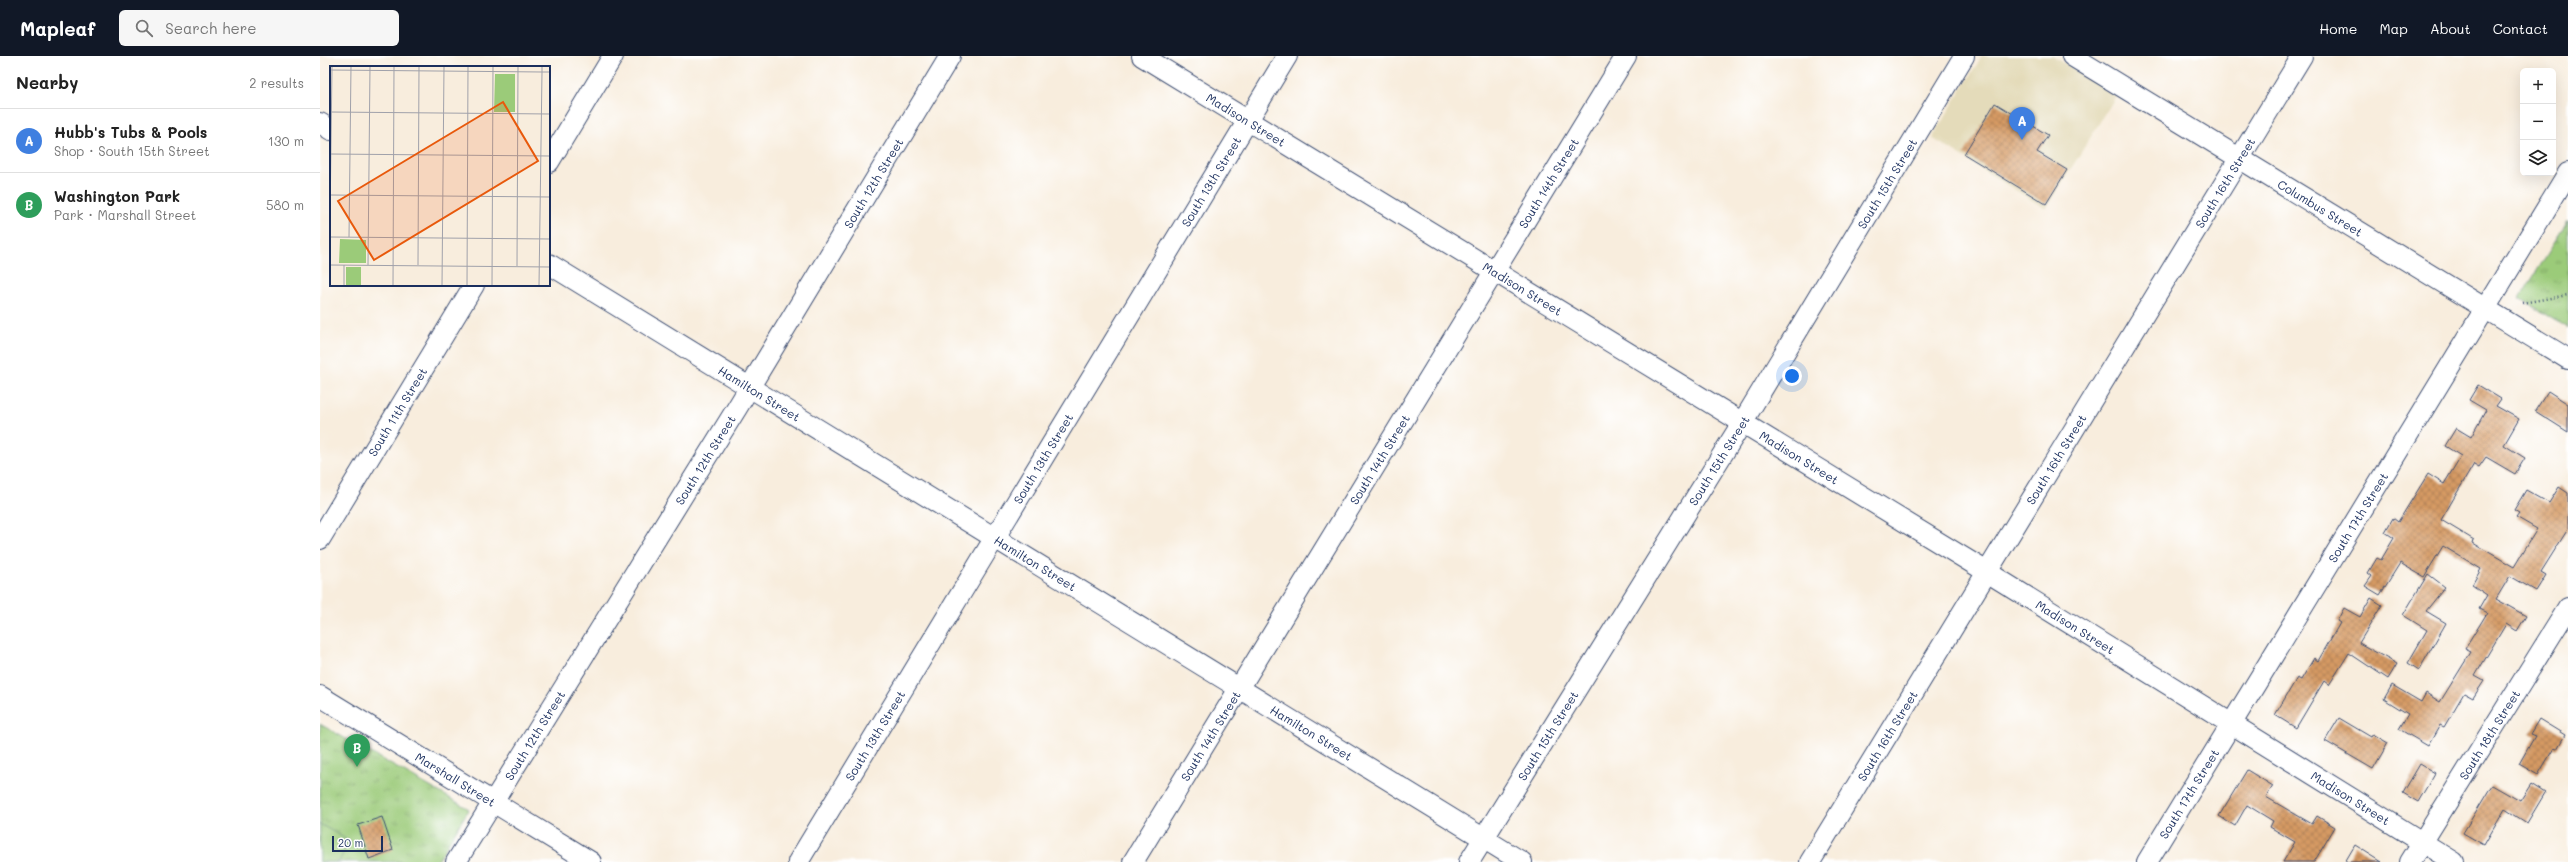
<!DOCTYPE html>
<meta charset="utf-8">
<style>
body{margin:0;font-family:Mali,sans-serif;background:#f6f6f6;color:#222}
.controls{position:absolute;right:12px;top:12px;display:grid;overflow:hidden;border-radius:6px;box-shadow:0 4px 16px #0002}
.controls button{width:36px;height:36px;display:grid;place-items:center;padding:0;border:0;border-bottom:1px solid #e0e0e0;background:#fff;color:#222;font:20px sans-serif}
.scale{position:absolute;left:12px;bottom:10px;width:51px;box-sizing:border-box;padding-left:4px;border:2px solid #1b2f5e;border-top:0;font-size:11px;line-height:14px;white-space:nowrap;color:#1b2f5e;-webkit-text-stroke:3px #fff;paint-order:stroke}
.you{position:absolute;left:1472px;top:320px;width:14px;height:14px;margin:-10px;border:3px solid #fff;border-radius:50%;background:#1a73e8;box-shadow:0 0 0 6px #1a73e833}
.badge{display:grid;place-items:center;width:26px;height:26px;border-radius:50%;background:#111827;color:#fff;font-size:13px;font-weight:700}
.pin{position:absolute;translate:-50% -33px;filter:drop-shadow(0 1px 2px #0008)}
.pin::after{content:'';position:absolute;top:21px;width:14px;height:12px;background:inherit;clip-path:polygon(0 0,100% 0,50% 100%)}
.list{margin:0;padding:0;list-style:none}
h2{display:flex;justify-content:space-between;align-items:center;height:52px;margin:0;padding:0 16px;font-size:17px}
h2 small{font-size:13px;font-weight:400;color:#767676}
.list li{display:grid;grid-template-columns:26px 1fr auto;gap:12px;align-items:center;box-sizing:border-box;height:64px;padding:0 16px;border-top:1px solid #e0e0e0}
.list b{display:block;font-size:15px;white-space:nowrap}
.list p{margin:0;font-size:13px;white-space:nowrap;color:#767676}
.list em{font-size:13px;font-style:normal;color:#767676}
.icon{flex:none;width:22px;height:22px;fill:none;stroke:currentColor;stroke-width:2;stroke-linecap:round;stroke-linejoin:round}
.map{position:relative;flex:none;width:2248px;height:806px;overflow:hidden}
header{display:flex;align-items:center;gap:24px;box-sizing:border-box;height:56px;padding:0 20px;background:#111827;color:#fff}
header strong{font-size:19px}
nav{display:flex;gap:22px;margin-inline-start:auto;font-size:14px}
.search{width:280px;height:36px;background:#f6f6f6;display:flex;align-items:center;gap:10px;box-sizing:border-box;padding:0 14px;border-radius:6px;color:#767676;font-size:15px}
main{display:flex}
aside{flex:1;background:#fff}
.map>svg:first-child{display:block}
.built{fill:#e4dbba}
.park{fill:url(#park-tufts);stroke:#5b7d6c}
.garden{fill:#9bcb79;stroke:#5b7d6c}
.building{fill:url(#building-cross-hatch)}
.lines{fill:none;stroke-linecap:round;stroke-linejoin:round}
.minor-casing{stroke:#3c4c71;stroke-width:22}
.path{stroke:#3c4c71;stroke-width:2.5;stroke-dasharray:1 3;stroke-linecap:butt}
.minor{stroke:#fff;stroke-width:20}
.labels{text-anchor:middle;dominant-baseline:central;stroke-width:3;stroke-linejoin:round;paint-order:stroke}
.street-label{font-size:12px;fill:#1b2f5e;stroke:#fff}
.inset-road{fill:none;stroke:#a0a1aa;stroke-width:1}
.view{fill:#e8590c;fill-opacity:0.15;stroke:#e8590c;stroke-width:2}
.inset-edge{fill:none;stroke:#1b2f5e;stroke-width:2}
</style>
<header>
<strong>Mapleaf</strong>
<div class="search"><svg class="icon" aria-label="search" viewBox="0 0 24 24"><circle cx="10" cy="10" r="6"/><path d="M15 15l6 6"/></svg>Search here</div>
<nav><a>Home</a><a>Map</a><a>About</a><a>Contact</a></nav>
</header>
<main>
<aside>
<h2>Nearby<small>2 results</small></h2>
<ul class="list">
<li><span class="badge" style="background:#3f7fe0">A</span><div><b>Hubb's Tubs &amp; Pools</b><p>Shop · South 15th Street</p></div><em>130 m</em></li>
<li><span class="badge" style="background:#2e9e5b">B</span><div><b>Washington Park</b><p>Park · Marshall Street</p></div><em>580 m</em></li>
</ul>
</aside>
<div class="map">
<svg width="2248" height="806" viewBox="0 0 2248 806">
<defs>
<pattern id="park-tufts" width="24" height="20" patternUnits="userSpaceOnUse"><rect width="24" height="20" fill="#9bcb79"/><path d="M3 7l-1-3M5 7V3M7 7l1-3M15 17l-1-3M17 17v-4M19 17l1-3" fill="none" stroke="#7ea566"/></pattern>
<pattern id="building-cross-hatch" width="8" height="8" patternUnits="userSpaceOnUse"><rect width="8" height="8" fill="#d59a63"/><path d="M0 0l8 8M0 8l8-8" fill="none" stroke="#ac7e55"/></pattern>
</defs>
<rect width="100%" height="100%" fill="#fff"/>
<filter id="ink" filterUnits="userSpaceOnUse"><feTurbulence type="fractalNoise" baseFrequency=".025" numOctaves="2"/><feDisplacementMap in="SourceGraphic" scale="8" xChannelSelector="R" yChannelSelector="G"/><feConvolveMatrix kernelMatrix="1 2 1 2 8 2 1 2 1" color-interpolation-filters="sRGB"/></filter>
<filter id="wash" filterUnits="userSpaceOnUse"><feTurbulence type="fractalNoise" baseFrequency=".012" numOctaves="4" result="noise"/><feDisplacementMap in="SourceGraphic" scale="16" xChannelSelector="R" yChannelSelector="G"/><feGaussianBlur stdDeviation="0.9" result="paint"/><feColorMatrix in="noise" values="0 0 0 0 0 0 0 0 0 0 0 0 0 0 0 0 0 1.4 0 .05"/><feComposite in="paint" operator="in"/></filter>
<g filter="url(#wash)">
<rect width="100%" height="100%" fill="#f8eddd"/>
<path class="built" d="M 1662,0 L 1732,0 L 1796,40 L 1726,153 L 1612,82 Z"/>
<path class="park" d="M 2248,165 L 2248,272 L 2200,242 Z
M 0,668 L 149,753 L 117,806 L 0,806 Z"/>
<path class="garden" d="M 0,768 L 29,785 L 19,806 L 0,806 Z"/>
<g id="blocks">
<path class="building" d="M 1675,47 L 1728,79 L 1717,96 L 1747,114 L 1726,148 L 1644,98 Z
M 2158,329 L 2181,343 L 2176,350 L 2199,363 L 2184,389 L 2205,402 L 2195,418 L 2166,401 L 2159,411 L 2154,408 L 2121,464 L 2154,484 L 2153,487 L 2194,511 L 2217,473 L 2196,461 L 2199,457 L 2194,454 L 2206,434 L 2229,447 L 2239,431 L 2248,437 L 2248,473 L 2221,516 L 2226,519 L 2216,535 L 2190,520 L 2176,543 L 2206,560 L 2197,575 L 2186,568 L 2155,620 L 2164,625 L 2153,642 L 2144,637 L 2124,671 L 2120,669 L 2108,690 L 2079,673 L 2088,658 L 2064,643 L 2072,629 L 2101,646 L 2106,637 L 2120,646 L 2151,596 L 2145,593 L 2167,557 L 2159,553 L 2167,539 L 2152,529 L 2161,513 L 2123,490 L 2104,521 L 2080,507 L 2060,539 L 2045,530 L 2052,520 L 2048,517 L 2057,502 L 2061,504 L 2074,482 L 2065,476 L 2073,462 L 2078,466 L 2108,418 L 2124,428 L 2141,400 L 2125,390 L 2136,372 L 2151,381 L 2166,354 L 2149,344 Z
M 2228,335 L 2248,348 L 2248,376 L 2215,355 Z
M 2108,518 L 2125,531 L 2106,555 L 2126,567 L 2099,614 L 2088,607 L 2107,574 L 2083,559 Z
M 2051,542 L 2062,549 L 2039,587 L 2077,608 L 2068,623 L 2029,597 L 2009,629 L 2004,625 L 1976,672 L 1955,659 L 1977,622 L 1981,624 L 1994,602 L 1998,605 L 2020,567 L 2017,565 L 2024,552 L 2040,561 Z
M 2019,662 L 2051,681 L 2053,678 L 2068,687 L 2053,713 L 2005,685 Z
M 2219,663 L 2245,679 L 2237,693 L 2234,692 L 2218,719 L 2199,708 L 2215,680 L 2210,678 Z
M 2100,708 L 2115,717 L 2098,746 L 2083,737 Z
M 1927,714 L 1953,730 L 1946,741 L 1992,768 L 1997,760 L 2015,771 L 1994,806 L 1963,806 L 1975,786 L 1950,771 L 1953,765 L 1927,749 L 1915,770 L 1899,760 Z
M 2211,728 L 2225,737 L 2207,767 L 2185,753 L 2164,789 L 2143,777 L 2172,729 L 2200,745 Z
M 62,761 L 73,794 L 49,803 L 38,769 Z
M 2035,789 L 2062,806 L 2025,806 Z"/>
</g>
</g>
<g filter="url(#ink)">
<use href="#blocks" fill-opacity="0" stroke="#3c4c71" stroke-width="1"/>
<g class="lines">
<g class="minor-casing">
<g id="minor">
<path id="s1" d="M 822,0 L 1667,516 L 2134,806"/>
<path id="s2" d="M 1752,0 L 2248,303"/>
<path d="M 0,67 L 11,74"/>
<path d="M 229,106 L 293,0"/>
<path id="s3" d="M 229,208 L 1202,806"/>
<path id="s4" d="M 0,483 L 154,229"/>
<path id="s5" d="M 0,640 L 271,806"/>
<path id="s6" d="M 136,806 L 417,352 L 630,0"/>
<path id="s7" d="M 478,806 L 967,0"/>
<path id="s8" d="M 813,806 L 1306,0"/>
<path id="s9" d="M 1149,806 L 1422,367 L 1644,0"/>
<path id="s10" d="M 1490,806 L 1982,0"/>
<path id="s11" d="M 1827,806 L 2248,117"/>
<path id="s12" d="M 2090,806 L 2248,552"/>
</g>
</g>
<path class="path" d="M 2202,247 L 2248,239"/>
<use href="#minor" class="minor"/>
</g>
</g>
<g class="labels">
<g class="street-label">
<text stroke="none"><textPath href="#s1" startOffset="122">Madison Street</textPath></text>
<text stroke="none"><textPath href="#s7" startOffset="796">South 13th Street</textPath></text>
<text stroke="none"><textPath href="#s8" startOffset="796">South 14th Street</textPath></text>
<text stroke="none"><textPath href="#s6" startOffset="797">South 12th Street</textPath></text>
<text stroke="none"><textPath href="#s9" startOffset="797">South 15th Street</textPath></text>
<text stroke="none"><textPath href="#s10" startOffset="796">South 16th Street</textPath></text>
<text stroke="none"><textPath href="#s2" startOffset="291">Columbus Street</textPath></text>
<text stroke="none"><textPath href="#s1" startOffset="446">Madison Street</textPath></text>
<text stroke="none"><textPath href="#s3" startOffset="247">Hamilton Street</textPath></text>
<text stroke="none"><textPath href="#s4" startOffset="149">South 11th Street</textPath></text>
<text stroke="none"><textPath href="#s1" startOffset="770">Madison Street</textPath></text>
<text stroke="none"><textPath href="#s8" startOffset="472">South 14th Street</textPath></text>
<text stroke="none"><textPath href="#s10" startOffset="472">South 16th Street</textPath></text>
<text stroke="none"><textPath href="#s6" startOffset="473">South 12th Street</textPath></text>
<text stroke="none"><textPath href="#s7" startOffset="472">South 13th Street</textPath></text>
<text stroke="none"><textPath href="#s9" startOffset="473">South 15th Street</textPath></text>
<text stroke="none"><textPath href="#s11" startOffset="404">South 17th Street</textPath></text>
<text stroke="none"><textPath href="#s3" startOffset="571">Hamilton Street</textPath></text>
<text stroke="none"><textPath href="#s1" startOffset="1094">Madison Street</textPath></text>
<text stroke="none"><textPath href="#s3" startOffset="895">Hamilton Street</textPath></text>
<text stroke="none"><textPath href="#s6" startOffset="149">South 12th Street</textPath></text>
<text stroke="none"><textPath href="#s8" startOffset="148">South 14th Street</textPath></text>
<text stroke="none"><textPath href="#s9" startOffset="149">South 15th Street</textPath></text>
<text stroke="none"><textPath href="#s10" startOffset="148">South 16th Street</textPath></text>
<text stroke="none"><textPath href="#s12" startOffset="150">South 18th Street</textPath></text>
<text stroke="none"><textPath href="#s7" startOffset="148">South 13th Street</textPath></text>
<text stroke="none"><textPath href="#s5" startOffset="159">Marshall Street</textPath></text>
<text stroke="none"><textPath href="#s11" startOffset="80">South 17th Street</textPath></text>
<text stroke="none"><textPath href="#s1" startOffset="1418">Madison Street</textPath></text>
</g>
</g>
<g transform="translate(10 10)">
<rect width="220" height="220" fill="#f8eddd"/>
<path d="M 16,201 L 31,201 L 31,220 L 16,220 Z" fill="#9bcb79"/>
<path d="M 165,8 L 185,8 L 185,46 L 164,46 ZM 10,173 L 36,174 L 36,197 L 9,197 Z" fill="#9bcb79"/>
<path class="inset-road" d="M 0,4 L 212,6 L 212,0M 0,46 L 220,48M 0,88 L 220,90M 0,129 L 220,131M 0,155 L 2,0M 0,171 L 220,173M 19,171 L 21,0M 0,199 L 220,201M 14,199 L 14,220M 38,199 L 40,0M 88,199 L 89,0M 187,200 L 188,0M 63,220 L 64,0M 112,220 L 114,0M 137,220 L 138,0M 162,220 L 163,0M 209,220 L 212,6 L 220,6"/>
<path class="view" d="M 173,36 L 208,95 L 44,194 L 8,135 Z"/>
<rect width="220" height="220" class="inset-edge"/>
</g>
</svg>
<div class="controls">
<button>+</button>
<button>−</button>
<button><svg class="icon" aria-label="layers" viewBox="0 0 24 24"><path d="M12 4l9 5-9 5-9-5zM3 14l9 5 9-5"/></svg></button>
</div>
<div class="scale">20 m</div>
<div class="you"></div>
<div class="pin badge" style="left:1702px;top:84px;background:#3f7fe0">A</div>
<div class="pin badge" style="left:37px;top:711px;background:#2e9e5b">B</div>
</div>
</main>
